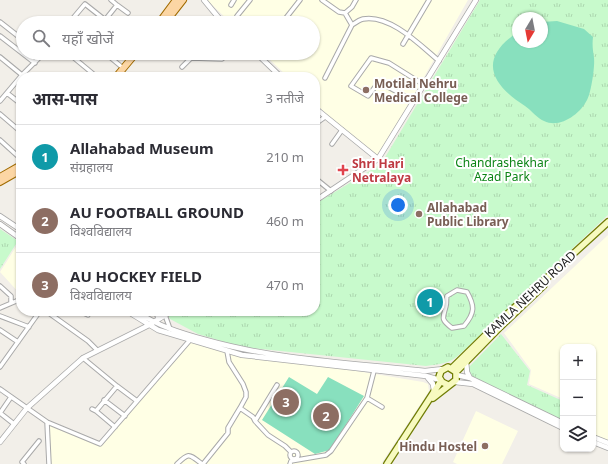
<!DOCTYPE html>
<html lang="hi">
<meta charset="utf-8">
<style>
body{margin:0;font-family:"Noto Sans","Noto Sans Devanagari",sans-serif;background:#f7f7f7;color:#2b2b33}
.controls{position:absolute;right:12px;bottom:12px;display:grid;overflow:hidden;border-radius:8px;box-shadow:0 1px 3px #0004}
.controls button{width:36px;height:36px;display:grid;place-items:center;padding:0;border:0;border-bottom:1px solid #e1e1e2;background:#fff;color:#2b2b33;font:20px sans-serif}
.compass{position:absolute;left:512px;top:12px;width:36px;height:36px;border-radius:50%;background:#fff;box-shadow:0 1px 3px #0004;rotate:190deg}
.you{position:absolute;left:398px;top:205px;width:14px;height:14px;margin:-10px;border:3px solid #fff;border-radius:50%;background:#1a73e8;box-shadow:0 0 0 6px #1a73e833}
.badge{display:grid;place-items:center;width:26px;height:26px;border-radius:50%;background:#b45309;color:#fff;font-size:13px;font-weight:700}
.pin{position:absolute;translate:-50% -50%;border:2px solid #fff;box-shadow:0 1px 4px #0006}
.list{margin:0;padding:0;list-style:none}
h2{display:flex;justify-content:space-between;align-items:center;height:52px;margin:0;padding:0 16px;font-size:17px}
h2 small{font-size:13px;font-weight:400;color:#7c7c81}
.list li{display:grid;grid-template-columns:26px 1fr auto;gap:12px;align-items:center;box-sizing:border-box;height:64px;padding:0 16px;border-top:1px solid #e1e1e2}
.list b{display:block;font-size:15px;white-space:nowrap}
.list p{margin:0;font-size:13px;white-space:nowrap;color:#7c7c81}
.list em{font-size:13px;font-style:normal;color:#7c7c81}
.icon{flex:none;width:22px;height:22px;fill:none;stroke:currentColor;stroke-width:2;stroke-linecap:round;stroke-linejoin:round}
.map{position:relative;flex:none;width:608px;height:464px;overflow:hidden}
.search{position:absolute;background:#fff;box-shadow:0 1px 3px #0004;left:16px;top:16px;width:304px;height:44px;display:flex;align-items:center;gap:10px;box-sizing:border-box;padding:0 14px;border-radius:22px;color:#7c7c81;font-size:15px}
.panel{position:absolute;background:#fff;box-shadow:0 1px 3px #0004;left:16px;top:72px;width:304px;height:244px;border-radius:16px}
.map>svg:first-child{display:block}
.education{fill:#ffffe5}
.park{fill:url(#park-tufts);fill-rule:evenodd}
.pitch{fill:#88e0be}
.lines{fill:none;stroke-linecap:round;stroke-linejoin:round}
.minor-casing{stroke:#a9a9a9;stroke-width:5.5}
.tertiary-casing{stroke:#a9a9a9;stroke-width:6}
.secondary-casing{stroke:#707d05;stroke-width:8}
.primary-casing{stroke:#a06b00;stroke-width:8}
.minor{stroke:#fff;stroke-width:3.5}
.tertiary{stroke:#fff;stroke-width:4.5}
.secondary{stroke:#f7fabf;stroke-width:5.5}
.primary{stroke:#fcd6a4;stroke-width:6}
.education-dot{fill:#8d6e63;stroke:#fff;stroke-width:1.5}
.health-dot{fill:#e0444e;stroke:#fff;stroke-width:1.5}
.labels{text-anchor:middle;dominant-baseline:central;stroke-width:4;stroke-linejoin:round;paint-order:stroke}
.education-label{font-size:12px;font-weight:bold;fill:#785e54;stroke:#fff;text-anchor:start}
.park-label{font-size:12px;fill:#0c8416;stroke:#fff}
.health-label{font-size:12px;font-weight:bold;fill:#be3a42;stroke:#fff;text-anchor:start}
.street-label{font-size:12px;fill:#222;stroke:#fff}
</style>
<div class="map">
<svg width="608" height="464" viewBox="0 0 608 464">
<defs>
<pattern id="park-tufts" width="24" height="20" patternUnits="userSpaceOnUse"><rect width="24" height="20" fill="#c8facc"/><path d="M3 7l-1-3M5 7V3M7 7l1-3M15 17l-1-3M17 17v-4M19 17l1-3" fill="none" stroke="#acd6af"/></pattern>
</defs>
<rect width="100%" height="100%" fill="#f2efe9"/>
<path class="education" d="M 207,0 L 468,0 L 376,161 L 315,103 L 315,77 L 288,77 L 263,53 L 313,53 L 313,23 L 231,23 Z
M 608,235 L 608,441 L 593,434 L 593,347 L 563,347 L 563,399 L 529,384 L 531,370 L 504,333 Z
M 19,242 L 21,243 L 21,295 L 0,272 Z
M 190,337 L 242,352 L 423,382 L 428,384 L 429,391 L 381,464 L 48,464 L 47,423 L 101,445 L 103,445 L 115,427 Z
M 476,411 L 518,431 L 502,464 L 457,464 L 453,462 Z"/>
<path class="park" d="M 480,0 L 608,0 L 608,215 L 460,354 C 450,364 439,364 426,366 L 241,347 L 198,334 L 170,319 L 168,315 L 175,311 L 315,311 L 315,204 L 381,164 ZM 518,18 L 542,18 L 542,42 L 518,42 Z
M 0,229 L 18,241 L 0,269 Z
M 501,334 L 530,371 L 527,385 L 563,401 L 563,422 L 472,377 L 468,368 Z"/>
<path class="pitch" d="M 557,21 L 584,29 L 593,37 C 592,45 593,51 594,58 C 595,67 591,93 587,100 C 580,114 560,129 544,121 C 537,118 531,110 525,106 C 490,84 478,58 518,32 L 518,42 L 542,42 L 542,22 Z
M 289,377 L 317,394 L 328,377 L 364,396 L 330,450 L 315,454 L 262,420 Z"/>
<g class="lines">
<g class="minor-casing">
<path id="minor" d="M 322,0 L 339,12 L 345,13 L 352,7 L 356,0
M 117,5 L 128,13
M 231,5 L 234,0
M 237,16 L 250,0
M 105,20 L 117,5 L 111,0
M 0,22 L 23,40
M 69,23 L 85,4 L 109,23
M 282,23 L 300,0
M 352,25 C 355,23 359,20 363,19 C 390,14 420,45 439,61
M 0,36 L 35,63
M 403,44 L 429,0
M 68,53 L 97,77
M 105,53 L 123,68
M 0,57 L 22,75
M 192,58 L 222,59 L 229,53
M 182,67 L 196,53
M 325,78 L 352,25 L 345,13
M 7,93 L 21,104
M 0,101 L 22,75 L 44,53
M 414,101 L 379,82 L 368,96 L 351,86 L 371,58 L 389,63 L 424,85
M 0,114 L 21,132
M 315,124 L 325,117
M 0,140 L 21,159
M 332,144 L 342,130
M 315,178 L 331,191
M 0,286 L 11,296 L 11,302
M 457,290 L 467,292 C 475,306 475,313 464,326 L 452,328 C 440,319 443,318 446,306 C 447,303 446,300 447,296 Z
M 0,308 L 21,299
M 46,311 L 88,341 L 97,350
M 79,311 L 88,315 L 90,311
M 156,311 L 158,319
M 165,315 L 170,329
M 0,316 L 29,327
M 0,330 L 18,342
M 227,351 L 229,362 L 243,384 L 246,392 L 246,397 L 240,408 L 253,417 L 255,421
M 83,358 L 117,386
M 0,367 L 40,311
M 277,385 L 255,421 L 268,435 L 285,446 L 291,452
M 0,389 L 47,422 L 100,444 L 190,340
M 367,398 L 374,371
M 104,400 L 125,416
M 92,409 L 96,411 L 117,386 L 137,401
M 96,411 L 115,427
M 0,413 L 11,397
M 0,413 L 14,424
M 47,422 L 49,464
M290 455a4 4 0 1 1 8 0a4 4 0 1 1-8 0Z
M 24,464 L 22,462 L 39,441
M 177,464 C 189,452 189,454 202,464
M 203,464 L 228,433 L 228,428 L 240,408
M 290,464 L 291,461 L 326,455 L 331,451 L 367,398 L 382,407"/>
</g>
<g class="tertiary-casing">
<path id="tertiary" d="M 204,0 L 223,23
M 256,53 L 281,77
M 315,108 L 378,159
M 315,201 L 378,159 L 476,0
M 0,216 L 21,230
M 0,224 L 21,239
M 127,311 L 158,330 L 242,355 L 426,376 L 440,380
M 136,311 C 157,326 181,333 206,340 C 277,360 352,363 425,371 L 443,369
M 466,361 L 467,372 L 470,378
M 457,375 L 470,378 L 563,423
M 428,378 L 433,384 L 434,392
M 455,382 L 473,384 L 563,428
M 593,437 L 608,443
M 0,442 L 27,408 L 83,358 L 149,325 L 172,311
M 593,442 L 608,448"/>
</g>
<g class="secondary-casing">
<path id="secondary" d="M 452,368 L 503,318 L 608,222
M 456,372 L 500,327 L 544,285
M 433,398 L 456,380 L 456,372 L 448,367 L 441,371 L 439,377 L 442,382 L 448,385
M 387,464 L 441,381"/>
</g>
<g class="primary-casing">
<path id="primary" d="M 159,23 L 176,0
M 165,23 L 183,0
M 116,77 L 136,53
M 0,177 L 21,165
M 0,182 L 21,170"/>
</g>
<use href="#minor" class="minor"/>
<use href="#tertiary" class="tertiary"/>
<use href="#secondary" class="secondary"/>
<use href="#primary" class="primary"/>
</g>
<g class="education-dot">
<circle cx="366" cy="90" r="4"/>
<circle cx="419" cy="214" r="4"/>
<circle cx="485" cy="446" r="4"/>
</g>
<path class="health-dot" d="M341 164h4v4h4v4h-4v4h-4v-4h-4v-4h4z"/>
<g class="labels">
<g class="education-label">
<text x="374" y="83">Motilal Nehru<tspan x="374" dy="14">Medical College</tspan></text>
<text x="427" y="207">Allahabad<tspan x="427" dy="14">Public Library</tspan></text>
<text x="477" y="446" text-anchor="end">Hindu Hostel</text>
</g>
<g class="park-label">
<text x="502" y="162">Chandrashekhar<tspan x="502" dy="14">Azad Park</tspan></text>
</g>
<g class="health-label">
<text x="352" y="163">Shri Hari<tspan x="352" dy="14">Netralaya</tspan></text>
</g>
<g class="street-label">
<text transform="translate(530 294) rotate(-43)">KAMLA NEHRU ROAD</text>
</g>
</g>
</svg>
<div class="controls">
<button>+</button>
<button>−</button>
<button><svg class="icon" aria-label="layers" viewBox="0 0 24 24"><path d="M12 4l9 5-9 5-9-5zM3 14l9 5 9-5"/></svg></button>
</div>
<svg class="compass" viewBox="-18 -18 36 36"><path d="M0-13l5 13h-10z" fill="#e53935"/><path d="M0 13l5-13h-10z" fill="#7c7c81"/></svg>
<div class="you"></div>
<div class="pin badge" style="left:430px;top:302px;background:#0f9aa8">1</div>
<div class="pin badge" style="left:326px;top:416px;background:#8d6e63">2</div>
<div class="pin badge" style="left:286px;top:402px;background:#8d6e63">3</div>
<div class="search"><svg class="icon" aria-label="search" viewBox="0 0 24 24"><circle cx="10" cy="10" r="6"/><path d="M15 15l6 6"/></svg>यहाँ खोजें</div>
<section class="panel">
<h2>आस-पास<small>3 नतीजे</small></h2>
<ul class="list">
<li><span class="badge" style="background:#0f9aa8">1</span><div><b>Allahabad Museum</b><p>संग्रहालय</p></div><em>210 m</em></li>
<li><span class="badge" style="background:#8d6e63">2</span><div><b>AU FOOTBALL GROUND</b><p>विश्वविद्यालय</p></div><em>460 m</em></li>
<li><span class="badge" style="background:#8d6e63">3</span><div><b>AU HOCKEY FIELD</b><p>विश्वविद्यालय</p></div><em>470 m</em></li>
</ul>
</section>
</div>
